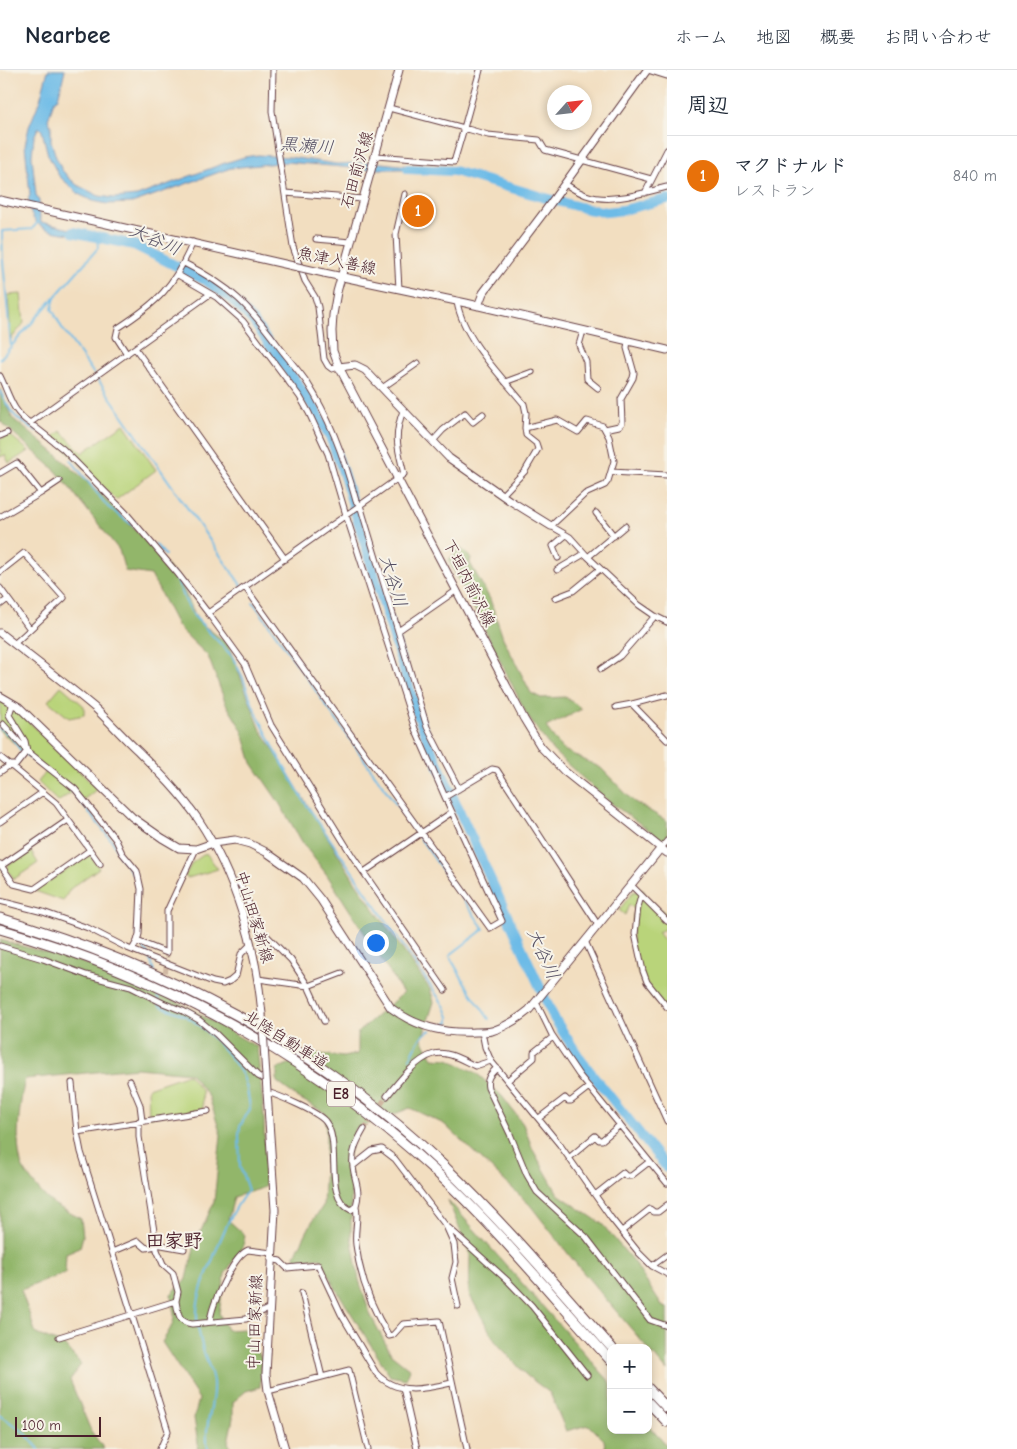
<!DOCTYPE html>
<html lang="ja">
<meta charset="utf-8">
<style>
body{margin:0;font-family:"Comic Neue","Klee One",sans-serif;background:#f2f2f3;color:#1f2937}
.controls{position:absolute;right:15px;bottom:15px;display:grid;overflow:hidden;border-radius:10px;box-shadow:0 2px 8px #0003}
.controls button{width:45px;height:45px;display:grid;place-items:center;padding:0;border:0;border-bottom:1px solid #e0e1e3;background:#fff;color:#1f2937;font:25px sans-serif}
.compass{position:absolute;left:547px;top:15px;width:45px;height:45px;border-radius:50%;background:#fff;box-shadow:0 2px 8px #0003;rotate:63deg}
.scale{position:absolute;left:15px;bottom:12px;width:86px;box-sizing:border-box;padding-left:5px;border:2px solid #4a1f2b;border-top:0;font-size:14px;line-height:18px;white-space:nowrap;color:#4a1f2b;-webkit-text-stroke:4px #f7f3e8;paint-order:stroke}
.you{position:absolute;left:375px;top:872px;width:18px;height:18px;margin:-12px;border:4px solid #fff;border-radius:50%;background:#1a73e8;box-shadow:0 0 0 8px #1a73e833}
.badge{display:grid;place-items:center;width:32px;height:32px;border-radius:50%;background:#111827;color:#fff;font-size:16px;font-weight:700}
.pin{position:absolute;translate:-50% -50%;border:2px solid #fff;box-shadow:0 1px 5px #0006}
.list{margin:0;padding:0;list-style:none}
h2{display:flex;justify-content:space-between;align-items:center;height:65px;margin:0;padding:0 20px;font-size:21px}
h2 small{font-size:16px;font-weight:400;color:#747a83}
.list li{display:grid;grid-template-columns:32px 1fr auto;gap:15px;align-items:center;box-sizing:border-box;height:80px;padding:0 20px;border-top:1px solid #e0e1e3}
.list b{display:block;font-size:19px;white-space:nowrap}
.list p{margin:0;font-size:16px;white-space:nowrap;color:#747a83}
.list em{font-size:16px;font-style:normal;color:#747a83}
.map{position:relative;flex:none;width:667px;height:1379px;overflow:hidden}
header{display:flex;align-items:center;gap:30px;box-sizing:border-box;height:70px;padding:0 25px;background:#fff;border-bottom:1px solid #e0e1e3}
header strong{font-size:24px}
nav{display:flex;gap:28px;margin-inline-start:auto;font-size:18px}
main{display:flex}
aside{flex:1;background:#fff}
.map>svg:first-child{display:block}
.green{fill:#b9d47a;stroke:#827a52}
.forest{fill:#92b66a;stroke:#6e6a4a}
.water{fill:#6dbbe7;stroke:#5c6d89}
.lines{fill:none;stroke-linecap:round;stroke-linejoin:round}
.stream{stroke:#6dbbe7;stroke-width:2}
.river{stroke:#6dbbe7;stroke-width:10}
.street-tunnel{stroke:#d0b8a2;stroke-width:5;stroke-dasharray:5 2.5;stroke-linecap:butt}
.street-casing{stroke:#633c41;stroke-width:7}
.secondary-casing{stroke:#633c41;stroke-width:9}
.highway-casing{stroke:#633c41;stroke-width:11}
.street{stroke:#fff;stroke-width:5}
.secondary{stroke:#fff;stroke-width:7}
.highway{stroke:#fff;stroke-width:9}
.secondary-bridge-casing{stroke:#633c41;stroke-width:9;stroke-linecap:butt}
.secondary-bridge{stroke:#fff;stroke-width:7}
.labels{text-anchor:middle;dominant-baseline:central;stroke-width:4;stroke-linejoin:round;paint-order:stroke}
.shield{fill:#f7f3e8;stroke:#7e5f64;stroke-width:1}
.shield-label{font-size:15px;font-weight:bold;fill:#4a1f2b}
.street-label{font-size:16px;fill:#4a1f2b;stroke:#f7f3e8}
.water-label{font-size:18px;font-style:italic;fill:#544e63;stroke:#f7f3e8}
.quarter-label{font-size:19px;font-weight:bold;fill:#4a1f2b;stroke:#f7f3e8}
</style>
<header>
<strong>Nearbee</strong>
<nav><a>ホーム</a><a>地図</a><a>概要</a><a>お問い合わせ</a></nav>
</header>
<main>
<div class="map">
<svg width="667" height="1379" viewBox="0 0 667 1379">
<rect width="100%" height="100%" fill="#f7f3e8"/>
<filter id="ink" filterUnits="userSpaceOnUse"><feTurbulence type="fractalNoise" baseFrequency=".02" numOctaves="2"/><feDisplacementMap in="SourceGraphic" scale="10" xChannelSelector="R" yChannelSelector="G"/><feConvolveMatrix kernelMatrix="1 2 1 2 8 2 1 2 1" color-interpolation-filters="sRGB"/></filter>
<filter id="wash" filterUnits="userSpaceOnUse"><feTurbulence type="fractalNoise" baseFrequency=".0096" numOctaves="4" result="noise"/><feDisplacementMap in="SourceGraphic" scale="20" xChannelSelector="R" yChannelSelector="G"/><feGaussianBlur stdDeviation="1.12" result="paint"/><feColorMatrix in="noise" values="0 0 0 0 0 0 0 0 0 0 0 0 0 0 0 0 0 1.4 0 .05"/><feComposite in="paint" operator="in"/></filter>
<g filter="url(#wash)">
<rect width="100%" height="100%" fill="#f2dec0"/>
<path class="green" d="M 21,224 L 24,253 L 11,269 L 8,225 Z
M 124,354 L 156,400 L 116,430 L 53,367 L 61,361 L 82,383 Z
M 10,365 L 29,381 L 9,393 L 5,385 L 0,387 L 0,369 Z
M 61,616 L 84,636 L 84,645 L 69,648 L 48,631 Z
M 0,630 L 22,646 L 49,670 L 97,719 L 82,731 L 72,722 L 58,732 L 38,712 L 47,701 L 0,661 Z
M 30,780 L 38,793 L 14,809 L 7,799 L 8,795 Z
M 206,783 L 218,799 L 188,808 L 185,806 L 192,793 Z
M 86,786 L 91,786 L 99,798 L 70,819 L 63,831 L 35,821 Z
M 643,820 L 647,827 L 667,845 L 667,859 L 665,859 L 658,862 L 667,874 L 667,946 L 666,948 C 663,942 660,936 656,931 C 653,928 650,926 648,922 C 631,898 630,866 634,838 L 629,835 L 625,845 L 619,840 L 633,822 Z
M 188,1004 L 202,1021 L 203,1039 L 149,1047 L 148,1018 Z"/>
<path class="forest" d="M 0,319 L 12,348 L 56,384 L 102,425 L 156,482 L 181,514 L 198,551 L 228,574 L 260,658 L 356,813 L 430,919 L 434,932 L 422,969 L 433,988 L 448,989 L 475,1002 L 502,1026 L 523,1054 L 533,1080 L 558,1124 L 602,1154 L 633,1191 L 662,1236 L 667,1238 L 667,1301 L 577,1195 L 530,1135 L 444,1054 L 410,1038 L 355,1059 L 348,1087 L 351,1116 L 351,1166 L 359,1210 L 370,1244 L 391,1284 L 410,1299 L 406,1309 L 390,1306 L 333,1214 L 321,1188 L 296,1189 L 295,1185 L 313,1150 L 323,1136 L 326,1068 L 325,1043 L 297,1027 L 277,1012 L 277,999 L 313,983 L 343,987 L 358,984 L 358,962 L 403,923 L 327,805 L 304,775 L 278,731 L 252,693 L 242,660 L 226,634 L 208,586 L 178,557 L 151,505 L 125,501 L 119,480 L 57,402 L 0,351 Z
M 460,478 L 471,487 L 470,493 L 490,529 L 503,568 L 531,623 L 541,628 L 566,627 L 582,639 L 546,657 L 562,679 L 601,698 L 633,731 L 667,751 L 667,773 L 608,731 L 553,681 L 528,647 L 481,552 L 448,490 Z
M 0,870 L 81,892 L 176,931 L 257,977 L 264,1046 L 265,1117 L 234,1127 L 228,1150 L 245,1165 L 243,1176 L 225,1204 L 219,1243 L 227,1260 L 244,1259 L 251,1275 L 262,1288 L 260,1317 L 246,1321 L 233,1332 L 233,1348 L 228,1372 L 231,1379 L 197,1379 L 198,1374 L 194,1348 L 199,1329 L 162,1272 C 176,1251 176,1249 171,1224 L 187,1209 L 195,1174 L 214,1132 L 221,1065 L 209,1027 L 190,1003 L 137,998 L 25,1009 C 20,1031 14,1075 22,1096 C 27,1106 42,1125 51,1132 C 60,1139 72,1143 81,1149 L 83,1166 L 80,1177 L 66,1183 L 65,1203 L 21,1220 L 36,1264 L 64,1275 L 81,1294 L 70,1310 L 91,1361 L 104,1379 L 0,1379 Z
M 448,1130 L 611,1313 L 611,1360 L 648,1360 L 648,1355 L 665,1374 L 667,1374 L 667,1379 L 605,1379 L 604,1370 L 589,1355 L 566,1361 L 550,1323 L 526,1305 L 495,1271 L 469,1224 L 470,1185 Z"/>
<path class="water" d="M 48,0 L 65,0 L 58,28 L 54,31 L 48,50 L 51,56 L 51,71 L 56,87 L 62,100 L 69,108 L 77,115 L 99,126 L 114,128 L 137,126 L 222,94 L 244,87 L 258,85 L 289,87 L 337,94 L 371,92 L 440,99 L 363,99 L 287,92 L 231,98 L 132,133 L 107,134 L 93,131 L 80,125 L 59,106 L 48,85 L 42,61 L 40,58 L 38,58 L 34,67 L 32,86 L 36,125 L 39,131 L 40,149 L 41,152 L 95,165 C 72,163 36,167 30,140 C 29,134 27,130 30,125 L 25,75 L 29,57 L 40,30 Z"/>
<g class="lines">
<path class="stream" d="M 55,227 L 52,239 L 62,258 L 243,518
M 11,277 L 3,191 L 2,161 L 32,159 L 38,152
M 0,289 L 98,178 L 97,166
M 0,321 C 11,344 15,349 37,361
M 71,390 L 108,437 L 134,456
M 155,474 L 165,485
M 174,503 L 186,532 L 194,546 L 232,586 L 243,608 L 254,638 L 277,684 L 304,731 L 445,937 L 449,947 L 449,952 L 445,955 L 438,956
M 253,532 L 484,859 L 450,885 L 451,889 L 469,920 L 489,949
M 0,658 L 11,667 L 21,681 L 70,719 L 113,772 L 120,787 L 136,808 L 137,865
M 143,876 L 148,885
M 150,889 L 154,901
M 157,920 L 160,936 C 171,940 183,943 192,950 C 208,961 240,994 245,1012 C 248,1021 249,1030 250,1039 L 240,1056 L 239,1065 L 240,1097 L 248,1120 C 231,1142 222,1165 212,1191 C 204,1210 196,1228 197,1249 C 198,1260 201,1272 204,1283 C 207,1292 212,1302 213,1312 C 215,1336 203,1355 208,1379
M 410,988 C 418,976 416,967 431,960
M 0,1345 L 25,1363 L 39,1379"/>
<path class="river" d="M 408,99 L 454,101 L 542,127 L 587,139 L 607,142 L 623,140 L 667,129
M 73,162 L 134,175 L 205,210 L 229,227 L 253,251 L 313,336 L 330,367 L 341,396 L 417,643 L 432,681 L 554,948 L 581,990 L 667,1098"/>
</g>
</g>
<g filter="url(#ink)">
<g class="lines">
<path class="street-tunnel" d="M 165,910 L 167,883
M 377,1040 L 387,1026
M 364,1059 L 372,1047"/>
<g class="street-casing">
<path id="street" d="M 273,0 L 272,41 L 293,177 L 305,211 L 315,227 L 318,237 L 324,289 L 328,296 L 332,299 L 339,297
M 389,38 L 464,58 L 480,0
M 376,86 L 454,92 L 464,58 L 488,65 L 539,70 L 545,80 L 651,109
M 565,114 C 571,118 578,122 586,125 C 611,134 642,123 667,117
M 285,123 L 363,129
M 645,123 L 667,80
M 316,169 L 351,172
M 184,193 C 232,217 249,236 280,278 C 289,290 300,302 308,314 C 331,350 345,390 356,431 L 360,435 L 427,657 L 459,719
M 178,205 L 216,227 L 243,251 L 300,327 L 309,343 L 328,384 L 346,445 L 415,659 L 445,727
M 399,219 L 396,164 L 405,124
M 457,232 C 463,268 501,306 524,334 L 526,343 L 525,358 L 557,350 L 578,362 L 587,351 L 603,356 L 609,367 L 614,391 L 608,411 L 605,415 L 585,424 L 551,456 L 570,467 L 588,487 L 639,535 L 655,546 L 667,552
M 583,261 L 579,275 L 586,292 L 587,309 L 598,318
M 135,278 L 285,489
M 127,284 L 116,267 L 118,258 C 158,232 174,217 193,172
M 0,306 C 9,324 12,342 30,353 L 210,224
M 505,312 L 532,302
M 382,318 L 418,293
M 30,353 L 63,379 L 126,443 L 178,504 L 208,543 L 245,594 L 271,655 L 353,787 L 445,920
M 605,359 L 619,356 L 622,353 L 621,329 L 633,308 L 634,303 L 627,278 L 628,271
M 0,366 L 7,363
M 433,371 L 443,360 L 465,343 L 473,352 L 483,344
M 611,402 L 667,405
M 0,403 L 17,393 L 41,423 L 0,447
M 41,423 L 59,411
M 502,425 L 525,401 L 538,379 L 536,373 L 526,365 L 525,358
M 596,443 L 614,466
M 588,487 L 625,456
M 558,488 L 553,476 L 566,465
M 557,500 L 584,484
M 0,502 L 24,483 L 64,528 L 14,574
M 245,517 L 490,858 L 502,851 L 445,727 L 492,699 L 497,700 L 598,855
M 0,518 L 30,559
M 555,528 L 573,521 L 600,499
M 0,535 L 8,529
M 208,543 L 404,404 C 398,379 393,367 403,341
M 398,561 L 457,520
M 601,599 L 620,586 L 655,546
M 667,625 L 632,634 L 667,670
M 616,637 L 632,634
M 3,654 L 27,681 L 75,719 L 116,770 L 122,783 L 137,801 L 141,819 L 139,864 L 137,871
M 0,687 L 10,695 L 0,702
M 11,695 L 16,695 L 27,681 L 25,671 L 9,645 L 13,633
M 0,752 L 43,722
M 661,778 L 667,771
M 90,780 L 100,794
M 0,794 L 14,814 L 34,819 L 90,780 L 56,733 L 10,695
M 1,796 L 68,750
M 364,802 L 452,742
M 232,815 L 239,812 L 261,860 L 291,890 L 308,916 L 324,951
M 631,815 L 667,851
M 641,826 L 638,837 L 635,864 L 643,901 L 647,912 L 667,937
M 0,831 L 43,842 L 88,858 L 127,878 L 213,912 L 223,914 L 230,911 L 236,906 L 241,884 L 251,874
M 585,871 L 667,1051
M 0,876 L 43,889 L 86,905 L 131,917 L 163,933 L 183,941 L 199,950 L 216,964 L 258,1006 L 266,1010
M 132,880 L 137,871 L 167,883 L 167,841 L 196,779
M 258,909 L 308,916 L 342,903
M 536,932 L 552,965 L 579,1005 L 667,1113
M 482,962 L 485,977 L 491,991
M 497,998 C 490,1004 486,1009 488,1018 L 510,1064 L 527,1105 L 537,1122 L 586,1167 L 650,1250 L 667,1256
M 508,1010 L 534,988 L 534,982 L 553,967
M 130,1011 L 140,1035 L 142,1051
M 72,1013 L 77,1062
M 267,1022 C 280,1026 316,1041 325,1051 C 343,1073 322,1127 351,1140 L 356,1136 C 361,1120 355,1113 353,1097 C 351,1082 357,1071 364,1059
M 387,1026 C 398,1012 416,989 434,984 C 447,980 464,991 475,996 L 491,991 L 560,1075 L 611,1148 L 639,1183 L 652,1196 L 667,1204
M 539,1048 L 565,1028 L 568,1031 L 571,1031 L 589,1017
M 139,1051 L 139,1067 L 157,1180 L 163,1194 L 173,1203 L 178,1222 L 176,1231
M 569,1088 L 595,1066 L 599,1070 L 602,1070 L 620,1055
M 353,1096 L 372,1081 L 382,1079 L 395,1089 L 446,1156 L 454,1174 L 456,1192 L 452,1208 L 458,1236
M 595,1125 L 623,1103 L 626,1106 L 631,1106 L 649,1092
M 356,1136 C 359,1149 354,1162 356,1175 C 360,1207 372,1239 389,1266 L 393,1265 L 403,1254 L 439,1251 L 467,1379
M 449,1158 L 508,1211 L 532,1236 L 587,1305
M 622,1161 L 650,1139 L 654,1142 L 658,1142 L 667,1135
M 156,1174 L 184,1179
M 112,1182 L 138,1171 L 146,1178 L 156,1176
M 271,1189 L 280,1191 L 287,1198 L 318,1195 L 341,1244 L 376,1303 C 397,1326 425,1319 451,1313
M 652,1196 L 667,1185
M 302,1223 L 322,1307
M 210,1252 C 211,1236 233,1186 248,1180 L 272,1183
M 59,1267 L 176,1231 C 178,1243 178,1252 192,1254 L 246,1249 L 270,1238
M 403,1318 L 417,1379
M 268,1321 L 349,1300 L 368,1379
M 160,1379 L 168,1361 L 81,1082 L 77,1062 L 208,1041"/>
</g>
<g class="secondary-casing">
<path id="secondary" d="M 399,0 L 337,222 L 333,245 L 332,261 L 333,281 L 339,297 L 524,649 L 541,677 L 564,701 L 667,783
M 651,0 L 667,5
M 0,130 L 258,188
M 324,203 L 466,233 L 667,280
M 478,236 L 483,223 L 545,141 L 647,0
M 339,297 L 355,295 L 365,300 L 449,388 L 509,430 L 551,456
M 0,563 C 32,588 64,612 95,638 C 110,652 123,667 138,681 C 159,702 181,724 198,749 C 236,806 256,876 262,944
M 0,626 L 19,637 L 132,747 L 162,768 L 179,778 L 196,779 L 213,773 L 235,770 L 250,774 L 266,782 L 303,808 L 321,830 L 391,938 C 416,957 445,964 476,962 C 481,962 487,962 492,961 C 505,957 518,949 529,940 L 661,778
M 267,1022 L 275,1140 L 266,1304 L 268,1321 L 285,1379"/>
</g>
<g class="highway-casing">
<path id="highway" d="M 0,848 C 164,896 318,976 443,1095 C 503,1152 557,1216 612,1278
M 0,859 C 162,905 310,986 434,1100 C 498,1159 553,1227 611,1291
M 648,1318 L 667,1338
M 648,1332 L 667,1352"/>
</g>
<use href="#street" class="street"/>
<use href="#secondary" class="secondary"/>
<use href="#highway" class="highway"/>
<g class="secondary-bridge-casing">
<path id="secondary-bridge" d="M 258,188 L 324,203
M 262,944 L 267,1022"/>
</g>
<use href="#secondary-bridge" class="secondary-bridge"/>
</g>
</g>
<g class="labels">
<rect class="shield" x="327" y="1011.5" width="28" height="25" rx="4"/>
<g class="shield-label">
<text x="341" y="1024">E8</text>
</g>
<g class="street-label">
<text transform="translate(357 100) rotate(-74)">石田前沢線</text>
<text transform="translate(337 191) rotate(12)">魚津入善線</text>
<text transform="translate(469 513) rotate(63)">下垣内前沢線</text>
<text transform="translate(254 847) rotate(73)">中山田家新線</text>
<text transform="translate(286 970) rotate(32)">北陸自動車道</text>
<text transform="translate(255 1252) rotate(-88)">中山田家新線</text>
</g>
<g class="water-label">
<text transform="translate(307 76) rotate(5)">黒瀬川</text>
<text transform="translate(155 170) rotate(23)">大谷川</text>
<text transform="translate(393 511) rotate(73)">大谷川</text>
<text transform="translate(543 884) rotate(66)">大谷川</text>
</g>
<g class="quarter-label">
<text x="174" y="1171">田家野</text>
</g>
</g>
</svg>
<div class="controls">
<button>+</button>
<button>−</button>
</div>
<svg class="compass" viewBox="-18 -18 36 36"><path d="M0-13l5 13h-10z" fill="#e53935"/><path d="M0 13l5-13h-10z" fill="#747a83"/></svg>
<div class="scale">100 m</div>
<div class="you"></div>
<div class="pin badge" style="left:418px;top:141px;background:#e8710a">1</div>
</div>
<aside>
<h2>周辺<small></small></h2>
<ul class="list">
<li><span class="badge" style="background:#e8710a">1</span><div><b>マクドナルド</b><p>レストラン</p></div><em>840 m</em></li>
</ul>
</aside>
</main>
